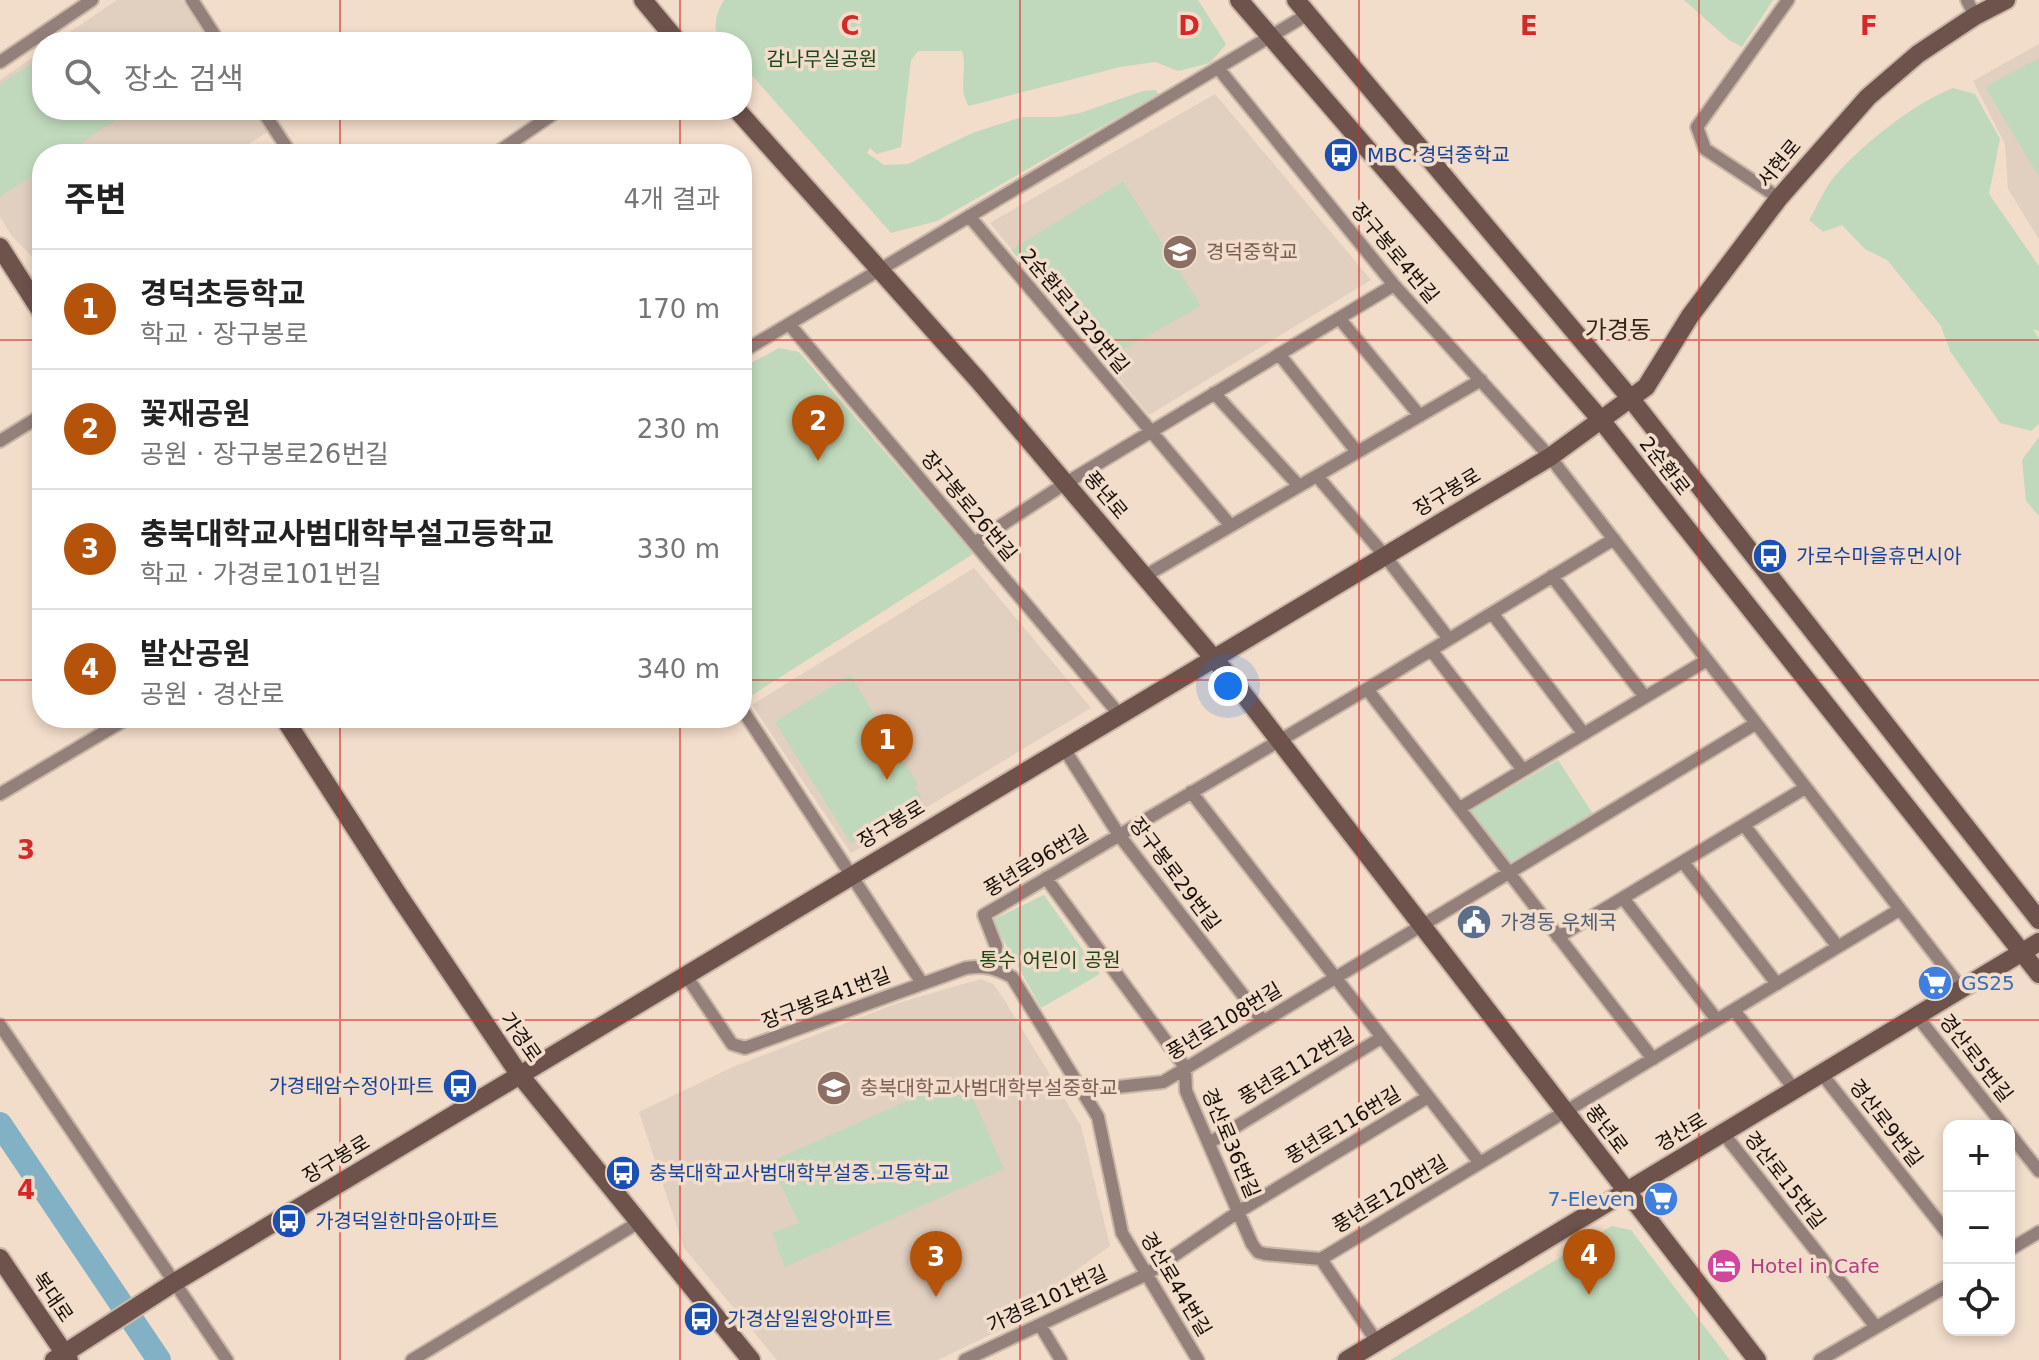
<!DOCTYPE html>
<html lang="ko">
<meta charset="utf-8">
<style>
body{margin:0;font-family:"DejaVu Sans","Noto Sans KR",sans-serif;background:#f6f6f6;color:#222}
.controls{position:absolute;right:24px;bottom:24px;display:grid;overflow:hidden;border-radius:16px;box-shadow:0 4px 12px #0003}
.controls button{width:72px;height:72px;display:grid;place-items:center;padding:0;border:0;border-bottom:2px solid #e0e0e0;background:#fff;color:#222;font:40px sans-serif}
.you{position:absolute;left:1228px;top:686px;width:28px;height:28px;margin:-20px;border:6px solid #fff;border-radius:50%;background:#1a73e8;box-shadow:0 0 0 12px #1a73e833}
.badge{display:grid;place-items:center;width:52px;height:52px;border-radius:50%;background:#b45309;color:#fff;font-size:26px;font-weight:700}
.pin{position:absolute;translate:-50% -66px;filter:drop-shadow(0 2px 4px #0008)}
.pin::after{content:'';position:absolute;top:42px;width:28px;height:24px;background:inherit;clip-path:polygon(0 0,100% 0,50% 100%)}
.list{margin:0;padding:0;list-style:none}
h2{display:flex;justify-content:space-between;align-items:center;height:104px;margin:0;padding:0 32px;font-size:34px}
h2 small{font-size:26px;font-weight:400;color:#767676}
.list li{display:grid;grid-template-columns:52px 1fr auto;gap:24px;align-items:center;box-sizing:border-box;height:120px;padding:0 32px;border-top:2px solid #e0e0e0}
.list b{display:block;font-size:30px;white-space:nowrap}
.list p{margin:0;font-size:26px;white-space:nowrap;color:#767676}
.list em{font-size:26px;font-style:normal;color:#767676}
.icon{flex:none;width:44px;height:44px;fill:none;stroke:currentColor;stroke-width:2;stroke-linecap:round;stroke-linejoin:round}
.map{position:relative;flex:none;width:2039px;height:1360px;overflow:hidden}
.search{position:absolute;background:#fff;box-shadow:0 4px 12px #0003;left:32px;top:32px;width:720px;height:88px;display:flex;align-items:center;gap:20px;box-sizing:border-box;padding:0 28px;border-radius:32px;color:#767676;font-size:30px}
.panel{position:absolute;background:#fff;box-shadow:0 4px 12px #0003;left:32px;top:144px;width:720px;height:584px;border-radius:32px}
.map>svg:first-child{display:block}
.education{fill:#e1cfbf}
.green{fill:#c0d9bc}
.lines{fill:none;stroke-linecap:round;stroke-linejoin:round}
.river{stroke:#82b1c5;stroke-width:24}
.street-casing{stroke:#cab7a7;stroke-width:16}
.secondary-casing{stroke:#cab7a7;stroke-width:22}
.street{stroke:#94807b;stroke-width:12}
.secondary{stroke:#6e524c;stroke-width:18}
.grid{fill:none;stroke:#d62828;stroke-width:2;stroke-opacity:0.55}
.labels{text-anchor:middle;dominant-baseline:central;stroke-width:7;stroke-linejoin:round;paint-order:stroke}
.park-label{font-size:20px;fill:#1d4617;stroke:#f2dcca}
.transit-label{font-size:20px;fill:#164399;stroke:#f2dcca;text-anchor:start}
.street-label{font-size:20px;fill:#150e08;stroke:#f2dcca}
.education-label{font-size:20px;fill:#785e54;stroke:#f2dcca;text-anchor:start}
.service-label{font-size:20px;fill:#4e5e75;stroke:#f2dcca;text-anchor:start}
.shop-label{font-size:20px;fill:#366cbe;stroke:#f2dcca;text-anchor:start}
.hotel-label{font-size:20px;fill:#b23c85;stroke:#f2dcca;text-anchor:start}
.quarter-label{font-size:24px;fill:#372618;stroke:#f2dcca}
.grid-label{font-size:26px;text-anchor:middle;font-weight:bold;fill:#d62828;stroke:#f2dcca;stroke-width:7;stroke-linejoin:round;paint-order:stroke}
</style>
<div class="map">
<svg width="2039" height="1360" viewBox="0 0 2039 1360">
<rect width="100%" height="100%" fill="#f2dcca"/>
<path class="education" d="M 117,0 L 183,0 L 210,42 L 55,42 Z
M 2039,44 L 2039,239 L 2008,189 L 2005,144 L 1973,81 Z
M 42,51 L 42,110 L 255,110 L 269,131 L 233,154 L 42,154 L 42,267 L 12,236 L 0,217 L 0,80 Z
M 1215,94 L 1371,280 L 1149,415 L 990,223 Z
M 974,568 L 1091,708 L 851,853 L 752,705 Z
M 981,979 L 993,984 L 1005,1001 L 1081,1126 L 1110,1246 L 1057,1284 L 1056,1303 L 938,1360 L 777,1360 L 684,1248 L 639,1112 L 733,1067 L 898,1003 Z"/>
<path class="green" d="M 724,0 L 1198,0 L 1226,44 L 1210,63 L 1178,71 L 1155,62 L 1120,67 L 969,106 C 957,89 968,70 962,51 L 918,51 L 911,60 L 901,147 L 877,154 L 870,148 L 867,153 L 884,165 L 908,164 L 972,133 L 1022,117 L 1058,117 L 1080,113 L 1143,91 L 1155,90 L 1159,94 L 937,221 L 891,233 L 742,64 L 742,42 L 722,42 C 711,30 716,13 724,0 Z
M 1684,0 L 1773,0 L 1742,47 L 1729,40 Z
M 42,57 L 42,110 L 129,111 L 65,154 L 42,154 L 42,169 L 0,197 L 0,84 Z
M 2039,58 L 2039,177 L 1985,87 Z
M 1953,88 L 1975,94 L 2000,139 L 1989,194 L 2039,266 L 2039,331 L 2033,329 L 2039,339 L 2039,424 L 2031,431 L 2000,423 L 1950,351 L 1941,326 L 1887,260 L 1865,249 L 1842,225 L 1823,232 L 1809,220 C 1817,207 1824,189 1834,177 C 1864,143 1911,105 1953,88 Z
M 1123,181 L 1201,306 L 1104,360 L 1011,250 Z
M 779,348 L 799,352 L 973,554 L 746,699 L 742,693 L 742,368 Z
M 2039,437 L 2039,516 L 2026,501 L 2022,460 Z
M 850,675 L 918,784 L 915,787 L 922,799 L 851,843 L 775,722 Z
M 1558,760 L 1593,814 L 1509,863 L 1470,811 Z
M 1044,895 L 1100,974 L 1041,1008 L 992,920 Z
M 963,1076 L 1004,1169 L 785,1267 L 772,1233 L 799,1223 L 770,1162 Z
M 1612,1226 L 1631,1230 L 1730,1360 L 1390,1360 Z"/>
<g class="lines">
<path class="river" d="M 0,1124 L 159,1360"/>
<g class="street-casing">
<path id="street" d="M 192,0 L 219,42
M 1967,0 L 1975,16
M 0,62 L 92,0
M 1218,68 L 1394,285 L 1550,457 L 1961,988
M 262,110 L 291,154
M 495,154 L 559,110
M 1779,198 L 1705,149 L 1697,127 L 1788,0
M 969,216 L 1231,526
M 1339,318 L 1420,416
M 789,324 L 1119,714
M 742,352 L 1308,14
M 1279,354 L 1357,452
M 1214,393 L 1299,486
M 0,441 L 42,415
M 1317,476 L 1385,556 L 1449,639
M 974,543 L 1066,483 L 1394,285
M 1145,576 L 1481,380
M 1552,576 L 1645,697
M 1492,613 L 1584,734
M 1431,650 L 1523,770
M 1367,689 L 1653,1059
M 742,709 L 922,983
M 1063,747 L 1119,835 L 1263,1021
M 1191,792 L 1480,1163
M 0,794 L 128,718
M 1460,808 L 1707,660
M 1744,825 L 1838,947
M 1683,862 L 1777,984
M 1046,878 L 1185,1067 L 1186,1091 L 1252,1244 L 1258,1252 L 1265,1254 L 1321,1259 L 1377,1342
M 1623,898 L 1717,1020
M 1558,937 L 1805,788
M 994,967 L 996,946 L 984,915 L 1367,689 L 1614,539
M 685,974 L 732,1044 L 745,1048 L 966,968 C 985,965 995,968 1012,977 L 1098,1117 L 1122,1233 L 1198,1360
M 1734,1010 L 1794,1089
M 1916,1015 L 2004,1126
M 0,1025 L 227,1360
M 1821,1073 L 1949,1235
M 1082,1091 L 1163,1082 L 1755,724
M 1723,1133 L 1876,1327
M 2009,1133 L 2039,1171
M 1209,1143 L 1381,1038
M 2009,1250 L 2039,1232
M 1321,1259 L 1899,910
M 1040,1325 L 1061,1360
M 412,1360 L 639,1222
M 965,1360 L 1147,1274 L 1238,1212 L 1428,1097
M 1820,1360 L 1949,1285"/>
</g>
<g class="secondary-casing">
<path id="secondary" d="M 643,0 L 678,42
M 1239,0 L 1601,420 L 2039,974
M 1296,0 L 1631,399 L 2039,920
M 737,110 L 978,380 L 1238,687 L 1757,1360
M 0,247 L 42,313
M 284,718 L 399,896 L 519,1074 L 751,1360
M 0,1258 L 69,1360
M 54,1360 L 175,1282 L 1550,457 L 1646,387 L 1690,316 L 1779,198 L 1868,97 L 1918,54 L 1975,16 L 2006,0
M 1347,1360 L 2039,942"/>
</g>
<use href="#street" class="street"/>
<use href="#secondary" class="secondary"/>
</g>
<path class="grid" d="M 340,0 L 340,42M 680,0 L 680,42M 1020,0 L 1020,1360M 1359,0 L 1359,1360M 1699,0 L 1699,1360M 340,110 L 340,154M 680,110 L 680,154M 0,340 L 42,340M 742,340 L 2039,340M 0,680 L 42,680M 742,680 L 2039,680M 340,718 L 340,1360M 680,718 L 680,1360M 0,1020 L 2039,1020"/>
<defs>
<g id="bus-disc" transform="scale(1.8)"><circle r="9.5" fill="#1a4fb4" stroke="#f2dcca"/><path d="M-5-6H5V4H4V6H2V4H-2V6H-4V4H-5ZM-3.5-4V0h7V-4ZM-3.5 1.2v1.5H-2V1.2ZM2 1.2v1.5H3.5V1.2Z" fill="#fff"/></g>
<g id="school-disc" transform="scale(1.8)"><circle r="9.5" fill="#8d6e63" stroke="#f2dcca"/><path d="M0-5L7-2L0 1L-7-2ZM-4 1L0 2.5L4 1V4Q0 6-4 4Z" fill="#fff"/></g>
<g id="civic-disc" transform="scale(1.8)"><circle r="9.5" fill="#5c6f8a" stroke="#f2dcca"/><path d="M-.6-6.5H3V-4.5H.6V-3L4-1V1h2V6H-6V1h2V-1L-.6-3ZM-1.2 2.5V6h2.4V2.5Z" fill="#fff"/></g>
<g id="supermarket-disc" transform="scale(1.8)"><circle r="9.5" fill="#3f7fe0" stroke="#f2dcca"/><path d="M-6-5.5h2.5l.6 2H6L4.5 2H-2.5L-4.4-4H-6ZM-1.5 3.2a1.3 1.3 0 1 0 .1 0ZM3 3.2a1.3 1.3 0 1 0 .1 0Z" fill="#fff"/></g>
<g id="hotel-disc" transform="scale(1.8)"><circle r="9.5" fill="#d1479c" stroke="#f2dcca"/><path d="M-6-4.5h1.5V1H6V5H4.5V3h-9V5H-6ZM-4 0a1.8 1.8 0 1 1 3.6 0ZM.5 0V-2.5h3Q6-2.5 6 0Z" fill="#fff"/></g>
</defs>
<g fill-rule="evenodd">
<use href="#bus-disc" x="1341" y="155"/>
<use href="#school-disc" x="1180" y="252"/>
<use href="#bus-disc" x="1770" y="556"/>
<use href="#civic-disc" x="1474" y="922"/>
<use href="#supermarket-disc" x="1935" y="983"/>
<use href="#bus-disc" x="460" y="1086"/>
<use href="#school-disc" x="834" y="1088"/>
<use href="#bus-disc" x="623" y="1173"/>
<use href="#supermarket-disc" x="1661" y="1199"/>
<use href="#bus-disc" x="289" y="1221"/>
<use href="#hotel-disc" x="1724" y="1266"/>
<use href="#bus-disc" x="701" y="1319"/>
</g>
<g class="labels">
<g class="park-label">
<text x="822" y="59">감나무실공원</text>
<text x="1050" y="960">통수 어린이 공원</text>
</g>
<g class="transit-label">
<text x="1367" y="155">MBC.경덕중학교</text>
<text x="1796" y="556">가로수마을휴먼시아</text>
<text x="434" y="1086" text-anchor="end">가경태암수정아파트</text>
<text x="649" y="1173">충북대학교사범대학부설중.고등학교</text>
<text x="315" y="1221">가경덕일한마음아파트</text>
<text x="727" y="1319">가경삼일원앙아파트</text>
</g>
<g class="street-label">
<text transform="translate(1779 163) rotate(-50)">서현로</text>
<text transform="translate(1395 253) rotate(50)">장구봉로4번길</text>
<text transform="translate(1075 311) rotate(50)">2순환로1329번길</text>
<text transform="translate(1665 466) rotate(52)">2순환로</text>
<text transform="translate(1447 492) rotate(-31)">장구봉로</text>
<text transform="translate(1106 495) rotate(50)">풍년로</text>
<text transform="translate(969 506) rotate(50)">장구봉로26번길</text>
<text transform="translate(891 824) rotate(-31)">장구봉로</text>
<text transform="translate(1036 861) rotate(-31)">풍년로96번길</text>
<text transform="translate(1175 874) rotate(53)">장구봉로29번길</text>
<text transform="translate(826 998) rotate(-21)">장구봉로41번길</text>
<text transform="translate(1224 1021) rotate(-31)">풍년로108번길</text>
<text transform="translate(521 1037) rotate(55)">가경로</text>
<text transform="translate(1976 1058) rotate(52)">경산로5번길</text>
<text transform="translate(1296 1066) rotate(-31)">풍년로112번길</text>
<text transform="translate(1886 1123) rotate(52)">경산로9번길</text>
<text transform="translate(1343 1125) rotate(-31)">풍년로116번길</text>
<text transform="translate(1607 1129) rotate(53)">풍년로</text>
<text transform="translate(1681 1132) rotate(-31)">경산로</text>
<text transform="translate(1231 1143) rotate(67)">경산로36번길</text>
<text transform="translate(336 1159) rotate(-31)">장구봉로</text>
<text transform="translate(1785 1180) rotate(52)">경산로15번길</text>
<text transform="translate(1390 1194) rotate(-31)">풍년로120번길</text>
<text transform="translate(1176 1284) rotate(59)">경산로44번길</text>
<text transform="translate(53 1297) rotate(56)">복대로</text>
<text transform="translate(1047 1299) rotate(-25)">가경로101번길</text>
</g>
<g class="education-label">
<text x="1206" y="252">경덕중학교</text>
<text x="860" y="1088">충북대학교사범대학부설중학교</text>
</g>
<g class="service-label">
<text x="1500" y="922">가경동 우체국</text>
</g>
<g class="shop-label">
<text x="1961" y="983">GS25</text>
<text x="1635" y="1199" text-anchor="end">7-Eleven</text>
</g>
<g class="hotel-label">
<text x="1750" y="1266">Hotel in Cafe</text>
</g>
<g class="quarter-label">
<text x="1618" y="330">가경동</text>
</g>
</g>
<g class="grid-label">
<text x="850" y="35">C</text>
<text x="1189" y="35">D</text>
<text x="1529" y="35">E</text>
<text x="1869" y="35">F</text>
<text x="26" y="859">3</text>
<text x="26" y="1199">4</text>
</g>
</svg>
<div class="controls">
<button>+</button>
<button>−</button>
<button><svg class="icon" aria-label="locate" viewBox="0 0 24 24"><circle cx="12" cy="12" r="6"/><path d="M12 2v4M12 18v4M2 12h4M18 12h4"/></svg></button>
</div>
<div class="you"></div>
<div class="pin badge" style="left:887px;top:780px">1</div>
<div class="pin badge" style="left:818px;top:461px">2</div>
<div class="pin badge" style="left:936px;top:1297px">3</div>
<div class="pin badge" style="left:1589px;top:1295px">4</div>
<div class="search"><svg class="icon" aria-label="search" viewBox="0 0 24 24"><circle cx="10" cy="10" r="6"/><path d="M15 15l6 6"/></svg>장소 검색</div>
<section class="panel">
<h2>주변<small>4개 결과</small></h2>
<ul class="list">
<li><span class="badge">1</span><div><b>경덕초등학교</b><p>학교 · 장구봉로</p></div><em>170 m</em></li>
<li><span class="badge">2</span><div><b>꽃재공원</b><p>공원 · 장구봉로26번길</p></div><em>230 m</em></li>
<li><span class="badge">3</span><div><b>충북대학교사범대학부설고등학교</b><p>학교 · 가경로101번길</p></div><em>330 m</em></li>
<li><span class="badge">4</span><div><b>발산공원</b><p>공원 · 경산로</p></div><em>340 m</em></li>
</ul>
</section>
</div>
